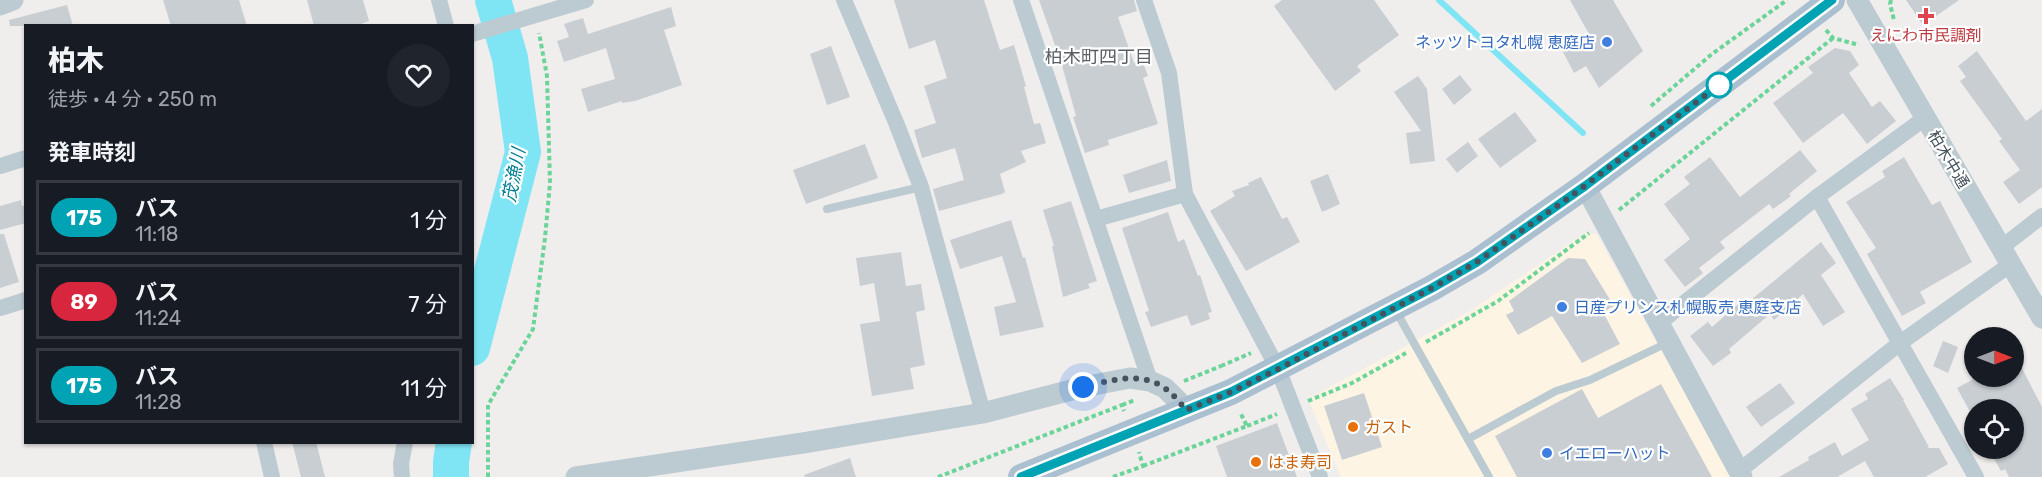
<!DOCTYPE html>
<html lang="ja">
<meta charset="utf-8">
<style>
:root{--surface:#171b24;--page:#20242c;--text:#f1f3f6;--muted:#9ea1a6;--line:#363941}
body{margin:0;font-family:Rubik,"Noto Sans JP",sans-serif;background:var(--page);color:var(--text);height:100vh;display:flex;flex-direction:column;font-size:22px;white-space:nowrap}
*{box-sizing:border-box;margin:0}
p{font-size:20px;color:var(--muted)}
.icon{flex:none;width:33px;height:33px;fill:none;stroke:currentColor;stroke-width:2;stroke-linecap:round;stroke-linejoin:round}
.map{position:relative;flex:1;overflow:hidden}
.sheet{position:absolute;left:24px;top:24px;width:450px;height:420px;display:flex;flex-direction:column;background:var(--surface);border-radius:0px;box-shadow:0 2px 4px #0004}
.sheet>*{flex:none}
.badge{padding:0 12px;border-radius:20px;font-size:21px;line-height:39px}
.needle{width:39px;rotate:90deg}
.tools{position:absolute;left:1964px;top:327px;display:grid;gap:12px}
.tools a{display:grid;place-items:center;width:60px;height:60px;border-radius:50%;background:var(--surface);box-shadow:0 2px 4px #0004;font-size:30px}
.you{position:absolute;width:30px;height:30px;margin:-15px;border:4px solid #fff;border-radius:50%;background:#1a73e8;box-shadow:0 0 0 9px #1a73e833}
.map>.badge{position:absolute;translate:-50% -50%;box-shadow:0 0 0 3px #fff}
h2{padding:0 24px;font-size:22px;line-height:54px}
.round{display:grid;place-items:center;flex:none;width:63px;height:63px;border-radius:32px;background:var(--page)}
.headline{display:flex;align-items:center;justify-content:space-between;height:102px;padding:0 24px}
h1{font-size:28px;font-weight:800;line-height:45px}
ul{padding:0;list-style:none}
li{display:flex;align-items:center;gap:18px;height:75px;margin:0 12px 9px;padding:0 12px;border:3px solid var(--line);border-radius:0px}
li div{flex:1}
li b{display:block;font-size:22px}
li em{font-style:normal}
li .badge{min-width:66px;font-weight:700;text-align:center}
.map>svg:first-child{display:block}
.commercial{fill:#fef4e4}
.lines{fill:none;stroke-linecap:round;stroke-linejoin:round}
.stream{stroke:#7fe5f5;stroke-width:6}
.river{stroke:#7fe5f5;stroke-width:36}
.building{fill:#c9ced3}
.path{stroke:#6bd498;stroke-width:4;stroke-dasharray:4.5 3;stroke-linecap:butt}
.service{stroke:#bccad1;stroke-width:8}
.minor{stroke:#bccad1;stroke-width:16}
.tertiary{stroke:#bccad1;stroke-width:21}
.primary{stroke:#aac0d0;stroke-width:26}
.line-casing{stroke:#fff;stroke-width:14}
.line{stroke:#00a3b4;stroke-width:9}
.walk{stroke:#44535d;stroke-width:6;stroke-dasharray:0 10.8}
.health-dot{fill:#e0444e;stroke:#fff;stroke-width:2}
.shop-dot{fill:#3f7fe0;stroke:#fff;stroke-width:2}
.stop-dot{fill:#fff;stroke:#00a3b4;stroke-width:3}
.food-dot{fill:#e8710a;stroke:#fff;stroke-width:2}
.labels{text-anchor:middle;stroke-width:4.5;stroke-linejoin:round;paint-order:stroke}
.health-label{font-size:16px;fill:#be3a42;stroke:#fff}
.shop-label{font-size:16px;fill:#366cbe;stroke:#fff;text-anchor:start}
.street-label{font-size:16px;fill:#44535d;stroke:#fff}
.food-label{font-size:16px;fill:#c56008;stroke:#fff;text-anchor:start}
.neighbourhood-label{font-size:18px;fill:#595f63;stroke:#fff}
.water-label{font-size:18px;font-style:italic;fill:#038093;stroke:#fff}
</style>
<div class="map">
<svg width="2042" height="477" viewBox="0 0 2042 477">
<rect width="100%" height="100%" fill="#f0eded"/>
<path class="commercial" d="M1587 232 1597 235 1731 477H1341L1308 399 1470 311Z"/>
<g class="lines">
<path class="stream" d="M1439 0 1583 133"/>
<g class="river">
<path d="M472 348 523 152 510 58 493 0"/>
<path d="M451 477V462L454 442"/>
</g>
</g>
<g class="building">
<path d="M163 0H239L247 26H171Z"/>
<path d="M307 0H363L369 21 355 26H314Z"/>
<path d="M894 0H984L1000 50 1014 45 1026 86 1024 87 1034 124 1040 123 1046 143 1021 151 1026 162 1000 174 1005 192 1002 194 939 211 933 189 964 180 955 148 922 158 914 130 936 123 924 86 947 78 935 40 909 49Z"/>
<path d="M1039 0H1134L1137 11 1118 17 1134 63 1142 60 1148 76 1143 78 1158 124 1108 140 1109 145 1085 153 1073 117 1076 116 1061 62Z"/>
<path d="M1282 0H1374L1399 35 1357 66 1361 71 1335 91 1274 6Z"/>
<path d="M1570 0H1613L1643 51 1599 88 1586 66 1574 73 1562 50 1589 34Z"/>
<path d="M1906 0H1959L1923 25Z"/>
<path d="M67 5 73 26H10L9 20Z"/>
<path d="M671 7 676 26 664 30 682 85 635 101 622 103V101L588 112 581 89 615 79 606 48 564 62 557 41 569 37 564 24 583 18 588 34Z"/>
<path d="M831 46 850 97 827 105 810 54Z"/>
<path d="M1835 48 1850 51 1859 65 1849 73 1872 107 1880 101 1896 121 1867 144 1843 113 1803 143 1773 103 1813 73 1808 67Z"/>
<path d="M1977 51 2026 121 2042 109V187L2019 204 2003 182 2020 170 1999 141 2002 139 1960 81 1966 77 1958 66Z"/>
<path d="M1460 75 1472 90 1454 105 1442 89Z"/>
<path d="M1418 76 1427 89 1435 161 1410 164 1406 133 1421 131 1394 92Z"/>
<path d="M1515 112 1537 141 1500 168 1478 139Z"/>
<path d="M1468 142 1478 156 1457 173 1446 159Z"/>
<path d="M865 144 878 178 806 204 793 170Z"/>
<path d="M1800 150 1817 171 1789 194 1791 196 1773 209 1769 204 1720 242 1725 248 1699 268 1703 273 1685 287 1664 260 1690 239 1664 204 1690 184 1684 177 1710 157 1740 197Z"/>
<path d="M1904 157 1932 205 1940 201 1972 262 1920 292 1926 303 1902 316 1867 254 1876 248 1846 202 1885 177 1882 171Z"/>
<path d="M1167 160 1171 181 1129 193 1123 175Z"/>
<path d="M1328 174 1340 204 1322 212 1310 181Z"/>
<path d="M1261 177 1282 219 1287 217 1300 242 1246 271 1210 211 1235 196 1232 191 1249 185 1248 183Z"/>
<path d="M21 200 22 206 26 205V223L0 230V206Z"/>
<path d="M1071 201 1097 281 1088 284 1090 288 1063 297 1052 246H1054L1043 210Z"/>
<path d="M1168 212 1178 242 1184 239 1198 276 1200 275 1212 312 1208 313 1210 319 1191 326 1187 315 1151 327 1145 312 1149 311 1122 228Z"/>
<path d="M1011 220 1023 258 1025 257 1044 327 1000 336 994 307 1016 302 1002 256 960 269 950 240Z"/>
<path d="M0 234H4L19 282 0 288Z"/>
<path d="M1821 242 1836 263 1821 275 1845 312 1823 326 1803 294 1774 320 1770 314 1729 349 1731 353 1713 366 1690 336 1708 322 1712 327 1743 300 1746 304Z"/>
<path d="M901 252 906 286 921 284 925 310 916 312 925 365 910 368 914 389 872 396 860 324 880 321 874 283 860 286 856 258Z"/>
<path d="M1568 258 1585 259 1614 306 1603 312 1620 344 1582 363 1552 316 1518 335 1506 315 1514 311 1509 301Z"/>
<path d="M1943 341 1958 347 1948 373 1933 366Z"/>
<path d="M2013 351 2042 407V477H2009L2005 469 2001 471 1988 448H2013V410H1969L1957 388 1979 376H2013Z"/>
<path d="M1890 378 1904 400H1903L1929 447 1927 448H1939L1948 464 1925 477H1874L1865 461 1837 477H1779L1809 460 1808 457 1835 442 1842 456 1869 440 1851 409 1868 399 1865 394Z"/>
<path d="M1780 383 1795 403 1761 427 1746 407Z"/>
<path d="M1661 384 1712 477H1517L1495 436 1582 389 1598 418Z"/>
<path d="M1364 393 1382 447 1342 460 1324 406Z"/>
<path d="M1277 423 1297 477H1227L1216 446Z"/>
<path d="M292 442H316L325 477H301Z"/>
<path d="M850 458 856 477H805L804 475Z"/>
</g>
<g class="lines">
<g class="path">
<path d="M1891 0 1890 4 1894 20"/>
<path d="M1826 30 1833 38 1859 45"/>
<path d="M1651 106 1712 54 1787 0"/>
<path d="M1619 210 1833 38"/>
<path d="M1426 342 1498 301 1589 233"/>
<path d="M1221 366 1251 353"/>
<path d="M1184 381 1221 366"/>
<path d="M1308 401 1352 383 1406 353"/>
<path d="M1122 405 1135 400"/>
<path d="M1247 426 1277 414"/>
<path d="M1143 466 1247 426 1240 412"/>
<path d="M488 477V405L533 329 545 238 550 183 547 76 539 33"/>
<path d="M938 477 1122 405 1124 411"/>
<path d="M1113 477 1143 466 1139 452"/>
</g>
<g class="service">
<path d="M827 209 921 187"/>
<path d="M1396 311 1489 477"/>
<path d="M1468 439 1556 391 1590 380 1667 343"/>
</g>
<g class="minor">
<path d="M439 0 446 26"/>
<path d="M844 0 897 125 921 187 983 413"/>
<path d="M1021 0 1150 381"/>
<path d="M472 34 586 0"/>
<path d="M0 166 26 158"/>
<path d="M1185 194 1278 369 1320 477"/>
<path d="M1817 197 1976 477"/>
<path d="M1096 219 1185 194 1169 73 1144 0"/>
<path d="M2002 247 2042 216"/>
<path d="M0 308 26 300"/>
<path d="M1658 324 1817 197 1925 118"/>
<path d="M264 442 272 477"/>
<path d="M1739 471 1900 343 2011 264"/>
<path d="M402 477 401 464 405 442"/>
</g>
<g class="tertiary">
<path d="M1857 0 2042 318"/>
<path d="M0 5 13 0"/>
<path d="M1585 186 1742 477"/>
<path d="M576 477 803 443 983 413 1083 387 1130 378 1150 381 1165 388 1186 409"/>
</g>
<path class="primary" d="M1021 477 1231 392 1432 288 1477 262 1585 186 1832 0"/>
</g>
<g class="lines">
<defs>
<path id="line" d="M1021 477 1231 392 1432 288 1477 262 1585 186 1832 0"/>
</defs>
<use href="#line" class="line-casing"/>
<use href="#line" class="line"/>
<path class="walk" d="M1083 387C1109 381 1142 370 1166 389 1173 394 1180 403 1186 410L1231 392 1278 369 1432 288 1477 262 1567 199 1719 85"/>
</g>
<path class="health-dot" d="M1923 7h6v6h6v6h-6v6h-6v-6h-6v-6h6z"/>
<g class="shop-dot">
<circle cx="1607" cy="42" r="6"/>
<circle cx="1562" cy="307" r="6"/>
<circle cx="1547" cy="453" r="6"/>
</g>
<circle class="stop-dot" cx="1719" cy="85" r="12"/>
<g class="food-dot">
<circle cx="1353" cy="427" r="6"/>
<circle cx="1256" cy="462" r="6"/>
</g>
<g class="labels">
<g class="health-label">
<text x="1926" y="41">えにわ市民調剤</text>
</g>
<g class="shop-label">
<text x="1595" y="48" text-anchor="end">ネッツトヨタ札幌 恵庭店</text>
<text x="1574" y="313">日産プリンス札幌販売 恵庭支店</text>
<text x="1559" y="459">イエローハット</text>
</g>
<g class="street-label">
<text transform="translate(1949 159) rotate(59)" y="6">柏木中通</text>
</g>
<g class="food-label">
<text x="1365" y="433">ガスト</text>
<text x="1268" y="468">はま寿司</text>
</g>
<g class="neighbourhood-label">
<text x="1099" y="63">柏木町四丁目</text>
</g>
<g class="water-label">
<text transform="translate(514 175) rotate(-79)" y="6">茂漁川</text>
</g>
</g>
</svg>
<div class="tools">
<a><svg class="needle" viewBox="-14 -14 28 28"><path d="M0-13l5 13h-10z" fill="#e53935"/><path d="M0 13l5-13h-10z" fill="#9ea1a6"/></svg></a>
<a><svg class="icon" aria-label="locate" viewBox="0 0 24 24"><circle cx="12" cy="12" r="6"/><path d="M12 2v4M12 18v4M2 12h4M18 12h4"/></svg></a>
</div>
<div class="you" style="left:1083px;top:387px"></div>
<section class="sheet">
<div class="headline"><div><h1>柏木</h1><p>徒歩 · 4 分 · 250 m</p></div><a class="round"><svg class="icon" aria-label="heart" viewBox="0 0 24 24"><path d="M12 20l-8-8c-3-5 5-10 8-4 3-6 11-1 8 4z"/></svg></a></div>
<h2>発車時刻</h2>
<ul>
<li><span class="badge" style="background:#00a3b4;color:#fff">175</span><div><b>バス</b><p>11:18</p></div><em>1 分</em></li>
<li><span class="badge" style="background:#d7263d;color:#fff">89</span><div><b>バス</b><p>11:24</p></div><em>7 分</em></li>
<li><span class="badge" style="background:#00a3b4;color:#fff">175</span><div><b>バス</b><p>11:28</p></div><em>11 分</em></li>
</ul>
</section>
</div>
